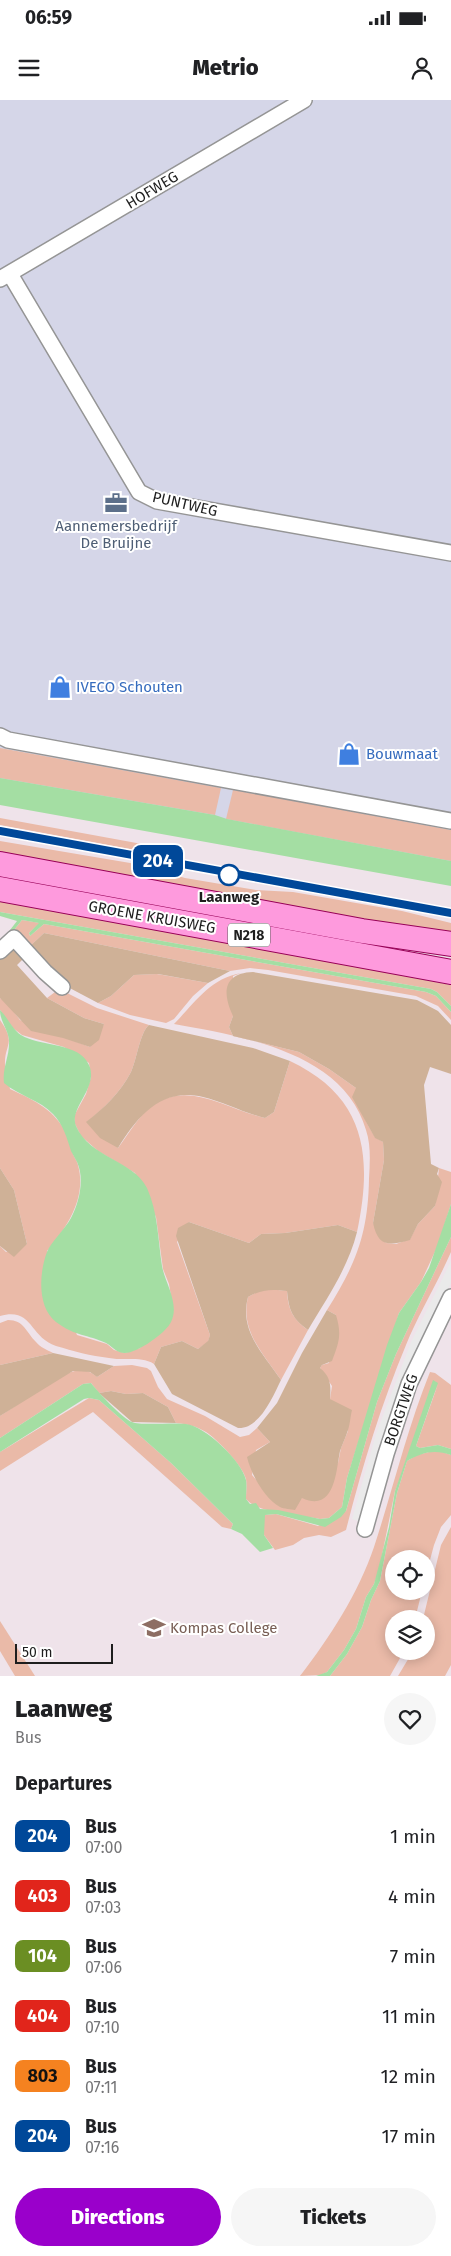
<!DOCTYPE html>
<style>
:root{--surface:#fff;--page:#f6f6f6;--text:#202124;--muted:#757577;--accent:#9a00cb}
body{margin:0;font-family:"Fira Sans",sans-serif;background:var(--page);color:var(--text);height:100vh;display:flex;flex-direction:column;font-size:19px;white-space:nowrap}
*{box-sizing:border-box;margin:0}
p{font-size:16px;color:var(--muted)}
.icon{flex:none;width:28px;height:28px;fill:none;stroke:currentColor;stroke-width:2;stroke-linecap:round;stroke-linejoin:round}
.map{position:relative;height:1576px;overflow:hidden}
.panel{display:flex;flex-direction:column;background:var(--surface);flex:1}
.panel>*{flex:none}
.badge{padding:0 10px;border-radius:8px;font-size:18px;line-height:32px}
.buttons{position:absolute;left:385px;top:1450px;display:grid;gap:10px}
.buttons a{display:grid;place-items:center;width:50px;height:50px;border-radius:50%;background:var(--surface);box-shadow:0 2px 12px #0003;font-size:25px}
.scale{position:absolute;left:15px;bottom:12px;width:98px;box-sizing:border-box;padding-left:5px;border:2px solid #1e1e1e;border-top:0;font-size:14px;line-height:18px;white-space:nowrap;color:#1e1e1e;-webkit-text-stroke:4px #fff;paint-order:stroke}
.map>.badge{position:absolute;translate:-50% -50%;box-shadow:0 0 0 2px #fff}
h2{padding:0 15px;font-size:19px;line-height:45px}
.round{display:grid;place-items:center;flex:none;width:52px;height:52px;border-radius:26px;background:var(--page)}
.headline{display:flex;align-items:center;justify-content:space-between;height:85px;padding:0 15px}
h1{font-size:24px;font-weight:800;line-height:38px}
.cta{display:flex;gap:10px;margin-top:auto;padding:10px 15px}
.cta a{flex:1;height:58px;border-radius:30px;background:var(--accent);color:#fff;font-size:20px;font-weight:800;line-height:58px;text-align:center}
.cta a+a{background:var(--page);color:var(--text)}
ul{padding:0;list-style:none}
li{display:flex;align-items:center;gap:15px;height:60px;padding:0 15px}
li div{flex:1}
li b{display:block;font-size:19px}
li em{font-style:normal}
li .badge{min-width:55px;font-weight:700;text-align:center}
.status{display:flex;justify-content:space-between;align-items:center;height:35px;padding:0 25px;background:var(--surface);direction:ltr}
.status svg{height:14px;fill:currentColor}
header{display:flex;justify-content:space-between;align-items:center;height:65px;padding:0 15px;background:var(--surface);font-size:22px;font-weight:800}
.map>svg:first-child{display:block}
.industrial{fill:#d5d6e8}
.grass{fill:#eabaa8}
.forest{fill:#cfb197}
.parking{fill:#eaeaea}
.water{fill:#a4dea3}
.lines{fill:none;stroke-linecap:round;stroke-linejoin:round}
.minor-casing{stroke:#959595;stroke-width:18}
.primary-casing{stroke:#970057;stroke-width:26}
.minor{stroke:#fff;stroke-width:15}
.primary{stroke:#fe9add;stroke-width:24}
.line-casing{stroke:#fff;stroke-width:11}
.line{stroke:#004899;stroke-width:8}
.stop-dot{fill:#fff;stroke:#004899;stroke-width:2.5}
.labels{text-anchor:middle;stroke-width:4;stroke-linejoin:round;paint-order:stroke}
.shield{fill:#fff;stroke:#626262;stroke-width:1}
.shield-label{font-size:14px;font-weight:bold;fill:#1e1e1e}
.street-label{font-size:15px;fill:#1e1e1e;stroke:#fff}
.service-label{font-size:15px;fill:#4e5e75;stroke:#fff}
.shop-label{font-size:15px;fill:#366cbe;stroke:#fff;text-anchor:start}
.stop-label{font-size:15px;font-weight:bold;fill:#1e1e1e;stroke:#fff}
.education-label{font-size:15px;fill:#785e54;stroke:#fff;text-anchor:start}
</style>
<div class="status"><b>06:59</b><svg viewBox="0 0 49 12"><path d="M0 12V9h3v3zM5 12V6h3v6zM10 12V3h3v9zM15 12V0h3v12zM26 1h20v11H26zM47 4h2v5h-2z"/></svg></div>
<header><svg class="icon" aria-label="menu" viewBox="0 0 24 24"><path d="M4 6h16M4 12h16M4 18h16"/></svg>Metrio<svg class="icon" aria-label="person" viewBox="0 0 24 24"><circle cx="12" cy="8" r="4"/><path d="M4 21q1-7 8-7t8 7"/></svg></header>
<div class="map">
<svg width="451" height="1576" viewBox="0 0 451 1576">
<rect width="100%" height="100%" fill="#efe3ea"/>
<path class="industrial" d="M0 0H451V772L0 692Z"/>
<g class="grass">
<path d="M0 648 221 688 215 715 0 678Z"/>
<path d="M233 690 451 730V761L226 719Z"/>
<path d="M0 718 142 744 141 751 0 725Z"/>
<path d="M0 741 142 765 185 778 256 790 293 792 402 811 451 823V837L0 758Z"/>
<path d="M0 797 48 805 97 819 236 843 451 885V906L437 892 431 889 0 812Z"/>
<path d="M22 820 40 823 29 833 30 836 44 824 426 892 436 896 451 912V920L438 906 416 896 268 870 250 868 230 871 44 833 28 848 14 830Z"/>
<path d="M241 873 233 876V916L229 927 233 936 299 952 329 969 356 988 362 1013 369 1027 375 1037 383 1042 384 1060 373 1123 386 1143 396 1144 410 1139 418 1124 435 1106 439 1068 451 1072V1104L438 1145 421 1182 399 1213 347 1378 342 1407 329 1418 320 1419C300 1415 259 1414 246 1399 246 1393 247 1385 246 1379 243 1366 217 1339 206 1332 196 1326 187 1324 176 1323L168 1307 143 1293 126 1294 111 1291 99 1293 91 1283 83 1284 0 1338V1316C15 1307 61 1273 75 1271 84 1269 91 1272 97 1277L114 1266 132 1265 147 1268 151 1271 158 1287 167 1299 205 1316 240 1337 249 1335 257 1328 270 1342 256 1350 252 1375 279 1406 302 1398 338 1363 341 1348 348 1331 330 1299 332 1286 320 1268 322 1265 329 1263 336 1215 327 1210C356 1164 368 1134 369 1079 370 1062 371 1045 366 1030 344 952 241 936 174 924 195 903 209 879 241 873Z"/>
<path d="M157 874 208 883 193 896 174 919 166 923 130 915 98 903 111 896 134 875Z"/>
<path d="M59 889 97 908 149 925C140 932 137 959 131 972 120 993 105 1007 87 1022L118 1048C127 1036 135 1022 146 1011 183 976 225 1009 265 1018L274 1012 290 961C366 997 373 1056 357 1132L338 1125 285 1133 261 1134 249 1143 189 1122 177 1142 210 1235 208 1242 198 1249 182 1241 161 1247 154 1264C141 1256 124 1261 109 1258 91 1256 73 1251 56 1246 29 1237 33 1207 0 1216V1146L6 1152 27 1144 14 1090 0 1068V920C17 944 4 944 5 965 5 973 9 981 10 989 36 1001 55 1010 68 1036 70 1041 70 1046 72 1051 73 1056 77 1060 78 1065 87 1098 67 1127 47 1151L77 1235 107 1244 114 1250 125 1253 140 1248 173 1208 169 1184 163 1169 156 1117 135 1073 98 1051 81 1036 75 1024 74 1016 86 994 91 977 89 963 64 947 22 935 13 928 0 910V898L6 902 20 920 90 947 104 924 84 918 47 898Z"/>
<path d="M451 1137V1152C437 1184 419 1213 406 1245 381 1305 362 1367 346 1430L331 1437 319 1435 304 1438 293 1445 275 1450 264 1435V1415L276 1414 318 1426 346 1411 377 1302 396 1254Z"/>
<path d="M269 1189 287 1191C288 1210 293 1219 308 1230L281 1280C263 1253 240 1231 248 1197L257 1192Z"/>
<path d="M8 1220C24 1220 26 1232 36 1242 40 1247 47 1250 53 1253L0 1265V1223Z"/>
<path d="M430 1272 435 1273 451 1285V1349L438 1345 420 1348 416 1346 438 1284 395 1391 379 1470 374 1484 366 1497 356 1529 344 1550 327 1572 321 1575 300 1576C330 1537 358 1494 374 1447 393 1389 407 1329 430 1272Z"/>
<path d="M89 1298 99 1300 171 1363 233 1424 231 1429 222 1427 93 1312 0 1371V1352Z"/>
<path d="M437 1350 451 1355V1415L441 1427 434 1445 426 1475V1459H394V1491H422L415 1519H394V1551H404L390 1576H330L347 1554 362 1527 371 1500 380 1481 397 1393 407 1361 417 1355Z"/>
<path d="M451 1427V1565L445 1576H398L413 1551H426V1519H423L441 1445Z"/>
<path d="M0 1521 35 1576H15L0 1551Z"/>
</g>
<g class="forest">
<path d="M44 833 230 871 208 883 158 874 134 875 111 896 98 903 64 885 28 848Z"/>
<path d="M11 845 26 856 17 865 47 898 84 918 104 924 99 940 90 947 63 938 31 931 0 898V855Z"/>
<path d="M253 872 417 900 438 911 451 925V974L430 967 424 985 431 1064 439 1068 437 1074 442 1082 435 1106 418 1124 410 1140C389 1146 378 1147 373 1123L384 1060 383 1042 375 1038 352 997 356 988 329 969 299 952 233 936 229 927 233 916C222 893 223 873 253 872Z"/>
<path d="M149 925 253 948 290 961 274 1012 265 1018C244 1013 224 1002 203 997 161 987 138 1016 118 1048L100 1038 86 1022C105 1007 120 993 131 972 137 959 140 932 149 925Z"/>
<path d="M0 1068 14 1090 27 1144 14 1157 0 1146Z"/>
<path d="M189 1122 249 1143 261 1134 285 1133 338 1125 357 1132C348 1168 327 1198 308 1230 292 1218 289 1211 287 1191 272 1189 262 1189 248 1197 239 1231 263 1253 281 1280 273 1296 260 1329 238 1328L172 1294 154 1264 161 1247 182 1241 198 1249 208 1241 210 1235 176 1136 178 1128Z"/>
<path d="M327 1210 336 1215C342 1235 339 1242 332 1261L322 1265 320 1268C331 1277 331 1286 330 1299L352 1310C350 1318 350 1326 347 1333 345 1339 342 1345 340 1351 336 1371 335 1413 302 1398L295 1410C291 1409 284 1409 280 1407 264 1398 251 1374 247 1357L270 1342 257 1328 277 1303 302 1253Z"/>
<path d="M53 1253 114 1266 97 1277 90 1272 73 1271 0 1316V1265Z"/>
<path d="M111 1291 126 1294 143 1293 168 1307 176 1323 132 1322 99 1293Z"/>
</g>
<path class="parking" d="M451 1161V1183L420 1245 361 1422 352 1419 376 1334 411 1242Z"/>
<g class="water">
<path d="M0 678 215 715 227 719 451 761V786L0 705Z"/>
<path d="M0 812 431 889 437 892 451 906V912L436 896 426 892 44 824 30 836 29 833 39 823 22 820 14 830 0 843 17 821 0 816Z"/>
<path d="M0 910C8 918 12 929 21 935 39 946 74 943 86 960 104 984 68 1007 76 1026 90 1058 133 1060 147 1088 158 1112 158 1140 162 1166 165 1183 180 1204 171 1222 166 1233 136 1254 124 1253 115 1252 112 1246 106 1243 87 1234 76 1237 56 1222 37 1207 39 1173 47 1152 51 1142 65 1129 71 1118 79 1103 85 1079 77 1062 75 1058 73 1055 71 1051 67 1038 63 1024 53 1014 40 1000 19 996 4 983 2 969 9 957 9 944 10 931 0 923 0 910Z"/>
<path d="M451 1104V1137L396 1254 377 1302 346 1411 341 1417 325 1427 276 1414 265 1415 264 1435 273 1448 260 1452 242 1434 231 1429 233 1424 171 1363 99 1300 89 1298 84 1299 0 1352V1338L83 1284 91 1283C97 1291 123 1319 132 1322 141 1326 174 1322 186 1324 205 1326 242 1361 246 1380 247 1386 246 1393 246 1399L250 1404 256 1403 260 1409 278 1410 320 1419 329 1418 342 1407 347 1378 387 1245 399 1213 421 1182 429 1168Z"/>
<path d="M433 1280 438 1283 416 1346 420 1348 438 1345 451 1349V1355C435 1349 422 1352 407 1361L397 1393 380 1481 371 1500 362 1527 347 1554 330 1576H316L327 1572 344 1550 356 1529 366 1497 374 1484 389 1427 395 1391Z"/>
</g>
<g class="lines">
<defs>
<g id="minor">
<path d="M10 174 139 392 157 401 451 453"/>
<path d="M0 179 304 0"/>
<path d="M0 636 8 640 451 721"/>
<path d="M0 851 14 838 45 872 62 887"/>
<path d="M365 1429 386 1354 409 1284 451 1197"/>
</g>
<g id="primary">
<path d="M0 764 362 831 451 844"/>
<path d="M0 789 451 872"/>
</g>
</defs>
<use href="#minor" class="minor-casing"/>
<use href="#primary" class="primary-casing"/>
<use href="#minor" class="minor"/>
<use href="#primary" class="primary"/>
</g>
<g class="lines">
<defs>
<path id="line" d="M0 731 451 813"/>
</defs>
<use href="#line" class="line-casing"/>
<use href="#line" class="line"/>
</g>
<defs>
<symbol id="office-bare" viewBox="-9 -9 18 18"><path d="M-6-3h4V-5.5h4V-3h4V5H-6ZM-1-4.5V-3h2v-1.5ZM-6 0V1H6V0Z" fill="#5c6f8a" stroke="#fff" stroke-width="2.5" paint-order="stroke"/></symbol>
<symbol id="shop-bare" viewBox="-9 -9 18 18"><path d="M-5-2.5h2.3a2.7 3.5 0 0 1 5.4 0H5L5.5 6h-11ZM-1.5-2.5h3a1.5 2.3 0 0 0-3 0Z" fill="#3f7fe0" stroke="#fff" stroke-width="2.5" paint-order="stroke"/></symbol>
<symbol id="school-bare" viewBox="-9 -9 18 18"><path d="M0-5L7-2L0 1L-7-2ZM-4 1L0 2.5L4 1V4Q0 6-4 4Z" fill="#8d6e63" stroke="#fff" stroke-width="2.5" paint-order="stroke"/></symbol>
</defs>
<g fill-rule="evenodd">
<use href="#office-bare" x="100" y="387" width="32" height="32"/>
<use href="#shop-bare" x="44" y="571" width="32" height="32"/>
<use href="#shop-bare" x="333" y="638" width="32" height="32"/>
<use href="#school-bare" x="138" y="1512" width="32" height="32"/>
</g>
<circle class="stop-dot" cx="229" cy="775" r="10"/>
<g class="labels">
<rect class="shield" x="228" y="823.5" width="42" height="23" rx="4"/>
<g class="shield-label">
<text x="249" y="840">N218</text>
</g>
<g class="street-label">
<text transform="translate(152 90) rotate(-31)" y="5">HOFWEG</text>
<text transform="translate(185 404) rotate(13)" y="5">PUNTWEG</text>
<text transform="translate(152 817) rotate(10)" y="5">GROENE KRUISWEG</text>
<text transform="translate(401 1310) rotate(-71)" y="5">BORGTWEG</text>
</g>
<g class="service-label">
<text x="116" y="431">Aannemersbedrijf<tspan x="116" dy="17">De Bruijne</tspan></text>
</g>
<g class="shop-label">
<text x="76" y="592">IVECO Schouten</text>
<text x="366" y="659">Bouwmaat</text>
</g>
<g class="stop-label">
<text x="229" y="802">Laanweg</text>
</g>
<g class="education-label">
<text x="170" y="1533">Kompas College</text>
</g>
</g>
</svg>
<div class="buttons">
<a><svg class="icon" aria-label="locate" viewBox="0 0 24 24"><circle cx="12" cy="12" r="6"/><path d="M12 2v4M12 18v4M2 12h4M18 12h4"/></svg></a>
<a><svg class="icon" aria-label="layers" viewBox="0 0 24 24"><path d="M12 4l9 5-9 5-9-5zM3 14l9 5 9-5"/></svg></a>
</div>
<div class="scale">50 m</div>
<b class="badge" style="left:158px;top:761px;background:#004899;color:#fff">204</b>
</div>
<section class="panel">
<div class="headline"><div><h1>Laanweg</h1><p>Bus</p></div><a class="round"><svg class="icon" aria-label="heart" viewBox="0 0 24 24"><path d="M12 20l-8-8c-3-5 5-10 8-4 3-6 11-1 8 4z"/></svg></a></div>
<h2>Departures</h2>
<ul>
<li><span class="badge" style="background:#004899;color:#fff">204</span><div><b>Bus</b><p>07:00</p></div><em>1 min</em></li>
<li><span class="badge" style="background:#e1251b;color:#fff">403</span><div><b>Bus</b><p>07:03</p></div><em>4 min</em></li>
<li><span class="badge" style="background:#6b8e23;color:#fff">104</span><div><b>Bus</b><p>07:06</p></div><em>7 min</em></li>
<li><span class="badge" style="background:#e1251b;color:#fff">404</span><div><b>Bus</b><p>07:10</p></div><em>11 min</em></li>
<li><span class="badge" style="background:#f58220;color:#111">803</span><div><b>Bus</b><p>07:11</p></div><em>12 min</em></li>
<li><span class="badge" style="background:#004899;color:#fff">204</span><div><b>Bus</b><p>07:16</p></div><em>17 min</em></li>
</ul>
<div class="cta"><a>Directions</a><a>Tickets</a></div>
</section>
